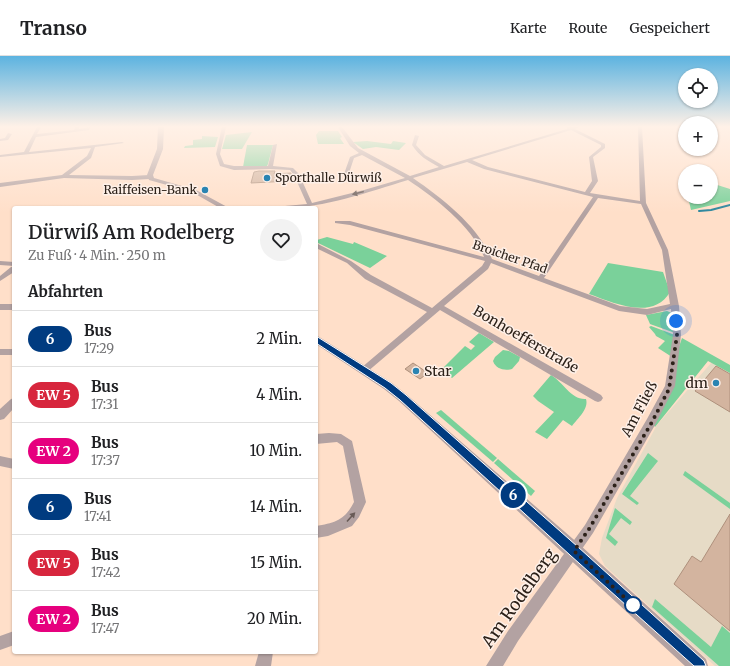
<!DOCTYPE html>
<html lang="de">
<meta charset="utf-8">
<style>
:root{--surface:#fff;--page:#f2f2f2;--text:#202124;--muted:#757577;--line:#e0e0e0}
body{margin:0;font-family:Merriweather,serif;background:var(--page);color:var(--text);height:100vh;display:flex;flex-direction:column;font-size:15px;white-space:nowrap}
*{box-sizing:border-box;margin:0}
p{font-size:13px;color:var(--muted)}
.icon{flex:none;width:22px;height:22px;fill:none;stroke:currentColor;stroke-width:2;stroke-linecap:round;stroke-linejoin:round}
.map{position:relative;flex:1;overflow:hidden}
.details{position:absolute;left:12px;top:150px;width:306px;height:448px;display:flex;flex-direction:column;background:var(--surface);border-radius:4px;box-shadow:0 1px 3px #0004}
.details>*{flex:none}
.badge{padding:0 8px;border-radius:13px;font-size:14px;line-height:26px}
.fabs{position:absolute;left:678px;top:12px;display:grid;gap:8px}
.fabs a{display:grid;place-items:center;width:40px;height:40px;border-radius:50%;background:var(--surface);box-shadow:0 1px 3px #0004;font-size:20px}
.you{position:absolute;width:20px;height:20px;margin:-10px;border:3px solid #fff;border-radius:50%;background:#1a73e8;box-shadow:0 0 0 6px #1a73e833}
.map>.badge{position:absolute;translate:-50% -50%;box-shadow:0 0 0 2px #fff}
h2{padding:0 16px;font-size:15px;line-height:36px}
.round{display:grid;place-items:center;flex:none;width:42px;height:42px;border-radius:21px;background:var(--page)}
.overview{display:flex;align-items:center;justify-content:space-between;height:68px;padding:0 16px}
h1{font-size:19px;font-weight:600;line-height:30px}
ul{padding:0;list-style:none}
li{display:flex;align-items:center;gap:12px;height:56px;padding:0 16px;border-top:1px solid var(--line)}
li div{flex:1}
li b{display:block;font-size:15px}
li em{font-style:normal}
li .badge{min-width:44px;font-weight:700;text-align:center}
header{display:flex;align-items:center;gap:24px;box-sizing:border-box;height:56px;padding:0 20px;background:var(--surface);border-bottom:1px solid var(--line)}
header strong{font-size:19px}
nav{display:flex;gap:22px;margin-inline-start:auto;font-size:14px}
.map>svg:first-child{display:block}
.commercial{fill:#e6dbc6}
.green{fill:#7ad19a}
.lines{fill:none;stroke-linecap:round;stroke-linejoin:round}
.stream{stroke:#2b869d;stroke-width:2}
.building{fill:#d3b49f;stroke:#ae907c}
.minor{fill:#b3a2a2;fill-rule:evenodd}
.tertiary{fill:#b3a2a2;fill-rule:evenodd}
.oneway{fill:#695b57}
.line{fill:#003b80;stroke:#fff}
.walk{stroke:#2c2119;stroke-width:4;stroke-dasharray:0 7.2}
.poi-dot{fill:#2a84b2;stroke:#fef0e8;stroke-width:1.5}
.stop-dot{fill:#fff;stroke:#003b80;stroke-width:2}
.labels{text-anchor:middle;stroke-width:3;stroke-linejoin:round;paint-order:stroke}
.far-poi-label{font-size:12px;fill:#2c2119;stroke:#fef0e8;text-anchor:start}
.far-street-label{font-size:12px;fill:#2c2119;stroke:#fef0e8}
.street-label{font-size:14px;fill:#2c2119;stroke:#fef0e8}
.poi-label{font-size:14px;fill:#2c2119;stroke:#fef0e8;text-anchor:start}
.near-street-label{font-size:17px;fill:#2c2119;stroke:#fef0e8}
</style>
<header>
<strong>Transo</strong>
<nav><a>Karte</a><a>Route</a><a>Gespeichert</a></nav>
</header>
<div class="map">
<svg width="730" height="610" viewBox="0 0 730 610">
<rect width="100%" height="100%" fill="#ffdfc9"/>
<path class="commercial" d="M712 306 730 316V610H715L605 510 599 498 602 482 617 442 657 369Z"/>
<g class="green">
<path d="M319 75H338L342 81 340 82 344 88H318L316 79Z"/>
<path d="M252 76 242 93H222L226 79Z"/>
<path d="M202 80 218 81 215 91 184 92 185 90 193 89V84L202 83Z"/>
<path d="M367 85 391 88 393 85 406 87 399 94 376 91 363 93 353 86Z"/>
<path d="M247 89H273L268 108 267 110 243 111Z"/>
<path d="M711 127 730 133V145L691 154 688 141H711Z"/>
<path d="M327 181 353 188 354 186 387 200 370 212 318 187 317 184Z"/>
<path d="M608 207 663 216 670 236C653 265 614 247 589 238Z"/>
<path d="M667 255 674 258 675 277 650 268 646 259Z"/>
<path d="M651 270 675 279 672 301 658 292 665 285 656 280 655 278 649 271Z"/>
<path d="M479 277 494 286 452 322 441 314 465 290 471 294 475 290 469 286Z"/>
<path d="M682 282 730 309V317L708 305 655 371 653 368Z"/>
<path d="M503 294 509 295 520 301 519 305 512 313C504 315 496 313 493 305L495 301Z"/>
<path d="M551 319C563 326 571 344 586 343 589 353 578 362 572 370L563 364 547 383 535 376 554 356 538 345 533 340Z"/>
<path d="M441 354 497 402 493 406 436 357Z"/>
<path d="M648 397 658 405 630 440 639 447 637 449 622 438Z"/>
<path d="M498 403 535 435 531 440 494 407Z"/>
<path d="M685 415 730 447V453L683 419Z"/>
<path d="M615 452 632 466 630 469 621 462 609 478 618 486 615 490 606 482Z"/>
<path d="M655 543 711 591 722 570 730 577V610H719L652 551Z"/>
</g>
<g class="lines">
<path class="stream" d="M699 155 711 154 730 149"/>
</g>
<g class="building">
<path d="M259 115H275L274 118 291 117V125L251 127 254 116Z"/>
<path d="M413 307 428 317 420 323 405 313Z"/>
<path d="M716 310 730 318V356L695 335Z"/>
<path d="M730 458V575L674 528 692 500 701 506Z"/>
</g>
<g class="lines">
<g class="minor">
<path d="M37 71H41L37 78 74 74 75 71H79V73L90 71 89 74 36 81 29 96 122 86 124 87 95 91 91 102 69 119 132 120 149 119 152 121 149 123 132 124 64 122 0 131V127L62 119 87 100 91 92 0 101V99L24 96Z"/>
<path d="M222 71H226L220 98 224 108 234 110H268L273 89 277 88 273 110 293 112 299 118 312 147 364 134 405 122 362 99 354 102 349 117 344 118 350 101 359 97 350 90 338 71H342L358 92 410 120 439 111C428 105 419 100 412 89L415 79 419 80 416 89 425 99 444 110 567 73V71H579L575 73 605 88V92L593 101 598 125 590 137 640 145 638 71H642L646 147 668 194 679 250 681 279 675 330 655 369 593 477 518 585 503 610H486L508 575 585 469 647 363 665 330 673 279 671 253 647 259 619 255 491 207 488 213 444 250 601 339 603 342 601 345 598 346 595 345 440 254 367 316H361L359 314 361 312 427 256 365 223 347 207 316 192V187L351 205 371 219 432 252 482 210 485 205 350 169 335 167V165H350L484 201C472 170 435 142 408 124 368 136 325 152 282 152L285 150 307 148 294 119 290 114 270 113 234 114 220 110 216 98ZM571 74 601 89V91L589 101 592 125 585 136 488 111 472 104ZM467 106 484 113 593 141 539 220 492 203C477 169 443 143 413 122ZM598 142 641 148 662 194 670 248 647 253 620 250 544 222Z"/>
<path d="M8 77 12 78 8 84 0 85V83L5 82Z"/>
<path d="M0 205 14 206V210L0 209Z"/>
<path d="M11 211H14V216L0 225V220Z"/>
<rect x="0" y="248" width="14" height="6"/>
<rect x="0" y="293" width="14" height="6"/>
<path d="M14 342V352L4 363 0 364V353L11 343Z"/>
<path d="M329 377 341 378 352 385 366 446 359 461 352 470 328 480 316 482V470C335 467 345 464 354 446L343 390 337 386 316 388V378Z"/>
<path d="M0 400 14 403V413L0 410Z"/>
<path d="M14 575V589L0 594V580Z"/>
<path d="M259 596H273L271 610H255Z"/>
</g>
<g class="tertiary">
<path d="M158 71H164L163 93 153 119 154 122 196 134 229 152H220L192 136 149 124 147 119 157 93Z"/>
<path d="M316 279 392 327 407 339 580 489 706 603 708 610H685L399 345 384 333 316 288Z"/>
</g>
</g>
<defs><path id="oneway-solid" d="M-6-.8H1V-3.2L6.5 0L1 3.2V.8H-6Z"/></defs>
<g class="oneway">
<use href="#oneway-solid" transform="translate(358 137) rotate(166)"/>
<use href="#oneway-solid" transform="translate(351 461) rotate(-48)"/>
</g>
<linearGradient id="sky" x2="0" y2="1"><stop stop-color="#5cb3e0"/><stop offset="0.45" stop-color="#fff1e7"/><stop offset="1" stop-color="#fff1e7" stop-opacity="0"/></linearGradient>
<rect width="730" height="157" fill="url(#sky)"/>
<path class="line" d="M316 280 391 327 406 339 578 491 704 605 706 610H694L570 499 400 344 385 332 313 285 312 283Z"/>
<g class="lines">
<path class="walk" d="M633 549 636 552 574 495 589 473 652 366 669 333 677 279 676 265"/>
</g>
<g class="poi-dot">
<circle cx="267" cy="122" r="4"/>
<circle cx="205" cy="134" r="4"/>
<circle cx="416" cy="315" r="4"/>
<circle cx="716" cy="327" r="4"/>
</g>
<circle class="stop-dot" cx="633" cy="549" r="8"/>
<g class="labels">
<g class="far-poi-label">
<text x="275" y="126">Sporthalle Dürwiß</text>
<text x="197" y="138" text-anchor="end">Raiffeisen-Bank</text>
</g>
<g class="far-street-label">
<text transform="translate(510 201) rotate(19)" y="4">Broicher Pfad</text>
</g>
<g class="street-label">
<text transform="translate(526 283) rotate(30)" y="5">Bonhoefferstraße</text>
<text transform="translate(639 353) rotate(-62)" y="5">Am Fließ</text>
</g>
<g class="poi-label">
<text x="424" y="320">Star</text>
<text x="708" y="332" text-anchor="end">dm</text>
</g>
<g class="near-street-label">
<text transform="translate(519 542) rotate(-55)" y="6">Am Rodelberg</text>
</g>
</g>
</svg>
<div class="fabs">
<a><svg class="icon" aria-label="locate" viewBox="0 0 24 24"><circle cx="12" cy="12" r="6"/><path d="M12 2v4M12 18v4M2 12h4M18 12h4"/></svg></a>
<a>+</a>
<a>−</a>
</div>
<div class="you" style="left:676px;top:265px"></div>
<b class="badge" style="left:513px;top:439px;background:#003b80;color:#fff">6</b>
<section class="details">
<div class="overview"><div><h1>Dürwiß Am Rodelberg</h1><p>Zu Fuß · 4 Min. · 250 m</p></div><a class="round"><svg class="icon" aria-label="heart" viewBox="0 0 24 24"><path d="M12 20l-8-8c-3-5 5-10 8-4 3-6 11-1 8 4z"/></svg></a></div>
<h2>Abfahrten</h2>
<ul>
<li><span class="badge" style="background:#003b80;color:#fff">6</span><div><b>Bus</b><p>17:29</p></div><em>2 Min.</em></li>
<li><span class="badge" style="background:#d7263d;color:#fff">EW 5</span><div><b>Bus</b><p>17:31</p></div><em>4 Min.</em></li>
<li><span class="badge" style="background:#e6007e;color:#fff">EW 2</span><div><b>Bus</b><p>17:37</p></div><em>10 Min.</em></li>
<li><span class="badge" style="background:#003b80;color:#fff">6</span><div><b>Bus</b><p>17:41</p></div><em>14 Min.</em></li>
<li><span class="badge" style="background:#d7263d;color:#fff">EW 5</span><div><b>Bus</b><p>17:42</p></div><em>15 Min.</em></li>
<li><span class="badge" style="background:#e6007e;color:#fff">EW 2</span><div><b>Bus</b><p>17:47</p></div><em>20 Min.</em></li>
</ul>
</section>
</div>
